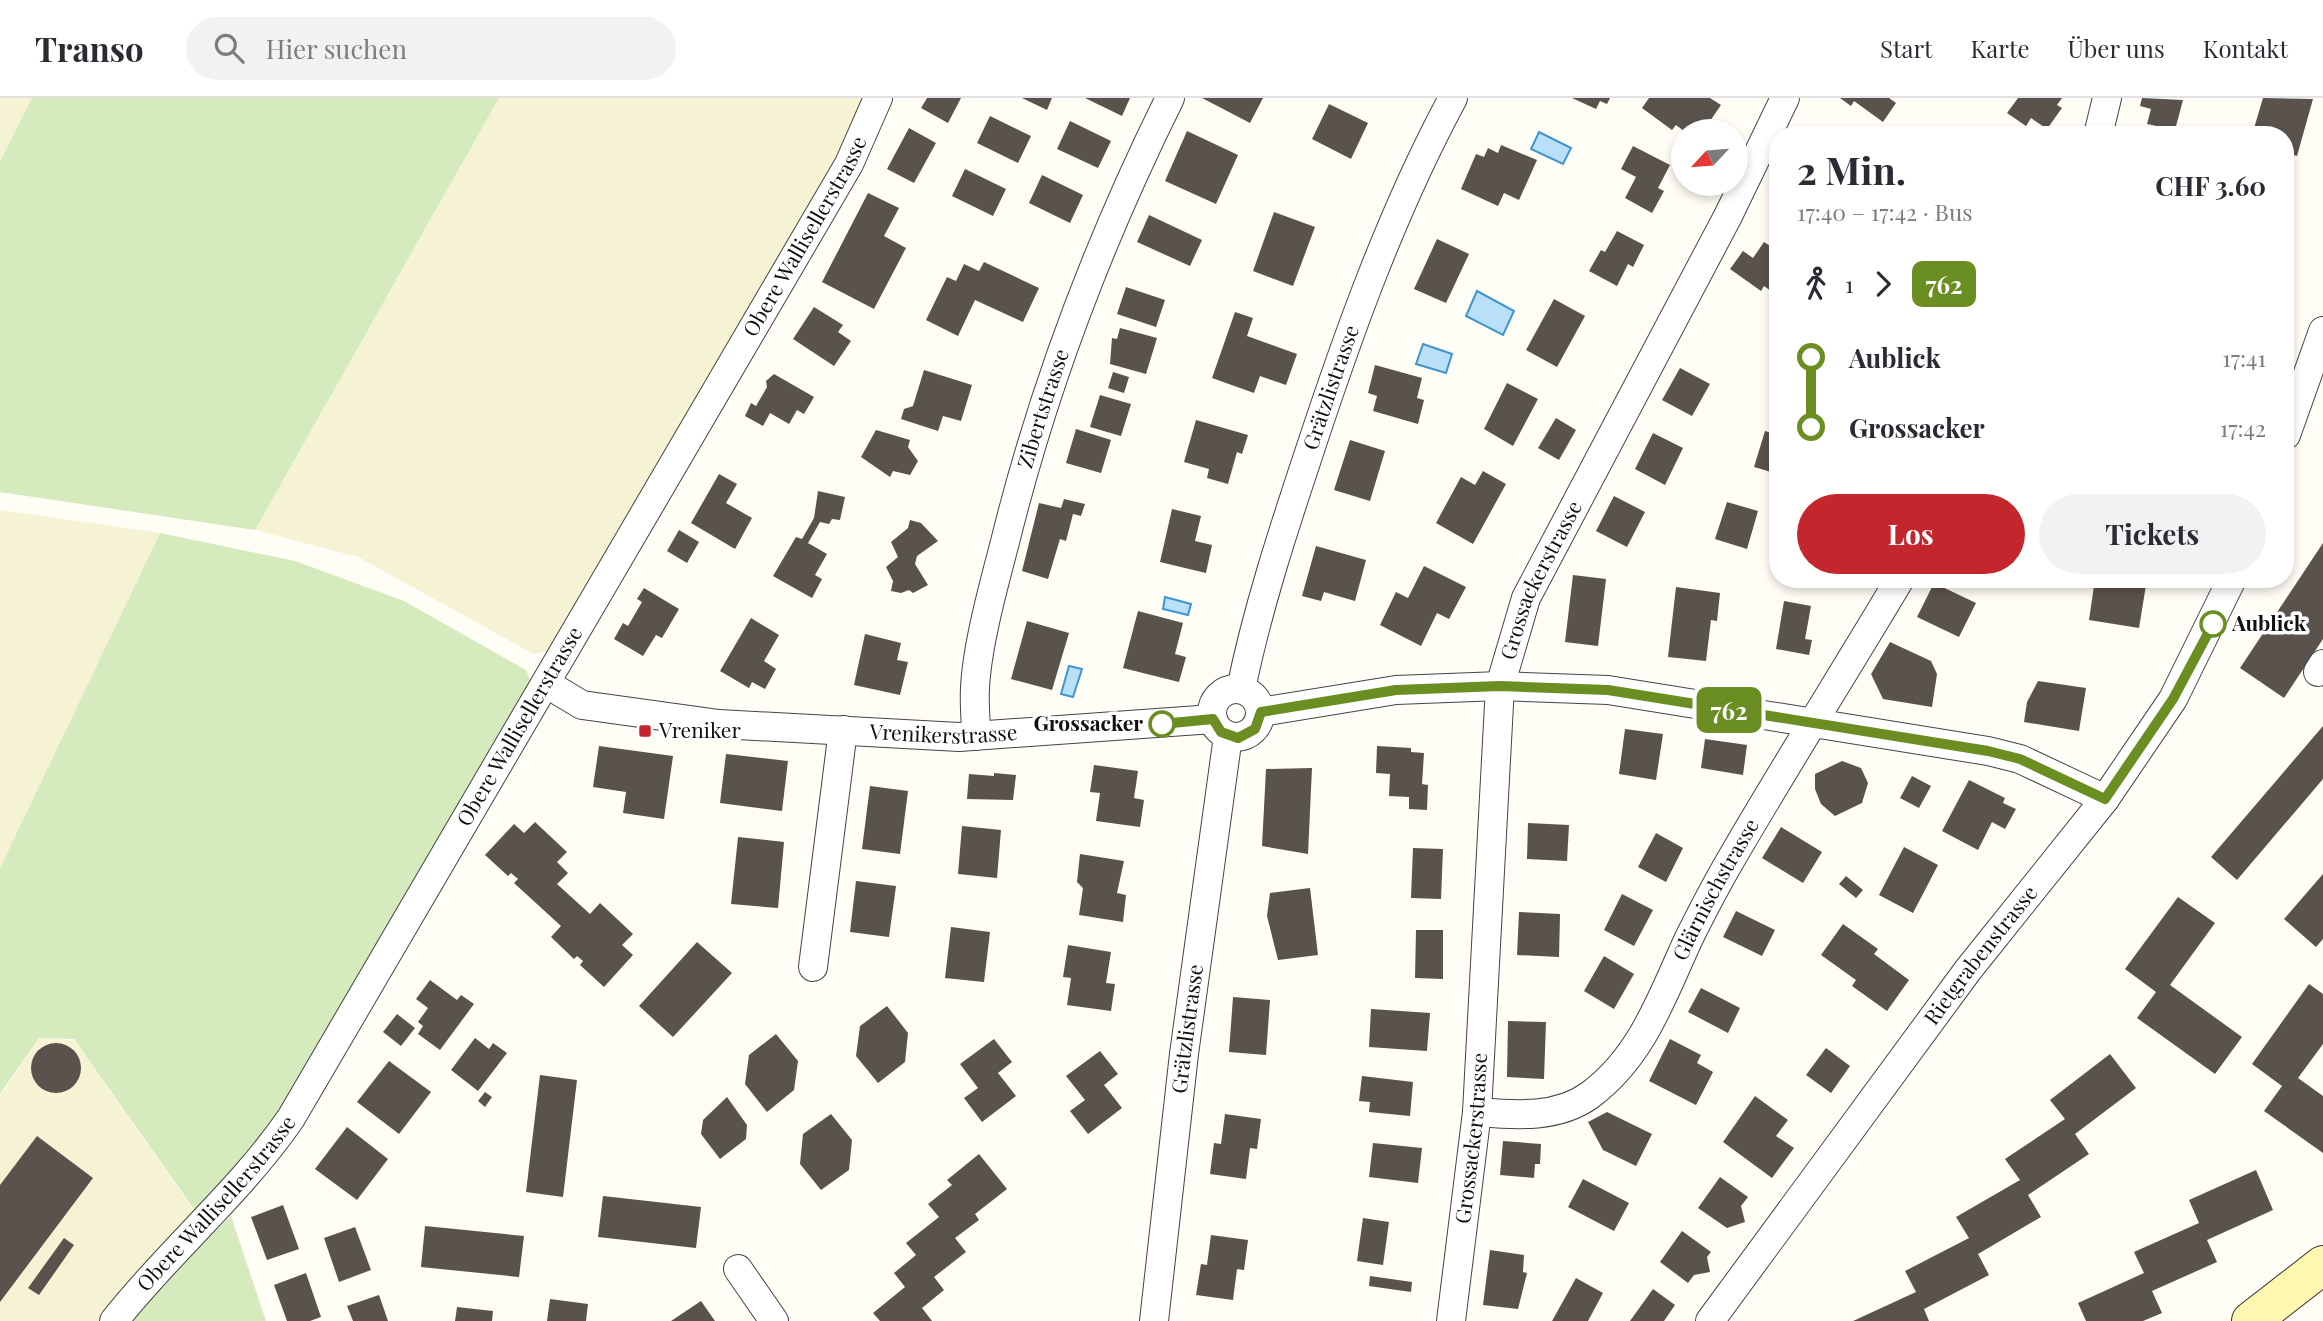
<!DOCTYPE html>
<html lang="de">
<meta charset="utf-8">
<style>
:root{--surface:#fff;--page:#f2f2f3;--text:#2b2b33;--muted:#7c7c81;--line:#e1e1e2;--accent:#c4262e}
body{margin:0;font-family:"Playfair Display",serif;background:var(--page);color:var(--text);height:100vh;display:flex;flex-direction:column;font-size:26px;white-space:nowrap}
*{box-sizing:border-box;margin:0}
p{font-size:23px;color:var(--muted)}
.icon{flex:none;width:38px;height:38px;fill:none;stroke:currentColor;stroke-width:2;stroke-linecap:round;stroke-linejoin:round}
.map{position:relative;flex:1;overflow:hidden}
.sheet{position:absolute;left:1769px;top:28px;width:525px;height:462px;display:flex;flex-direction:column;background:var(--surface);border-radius:28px;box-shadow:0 4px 10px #0003}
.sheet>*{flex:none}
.badge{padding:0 14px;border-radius:10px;font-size:24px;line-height:46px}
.needle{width:46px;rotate:244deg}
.buttons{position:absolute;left:1671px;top:21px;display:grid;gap:14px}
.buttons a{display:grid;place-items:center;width:77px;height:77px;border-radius:50%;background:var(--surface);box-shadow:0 4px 10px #0003;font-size:35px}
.map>.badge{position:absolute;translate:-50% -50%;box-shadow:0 0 0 4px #fff}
.legs{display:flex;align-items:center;gap:10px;height:77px;padding:0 28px;font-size:23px}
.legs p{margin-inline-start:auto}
.headline{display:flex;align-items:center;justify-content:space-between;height:119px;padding:0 28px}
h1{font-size:38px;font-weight:700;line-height:52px}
.action{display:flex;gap:14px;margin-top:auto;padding:14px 28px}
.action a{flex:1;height:80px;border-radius:42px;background:var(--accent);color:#fff;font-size:28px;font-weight:700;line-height:80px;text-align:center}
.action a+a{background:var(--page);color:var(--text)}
ul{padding:0 28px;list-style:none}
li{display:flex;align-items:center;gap:24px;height:70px;font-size:26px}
li i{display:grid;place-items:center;width:10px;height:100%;margin:0 9px;background:currentColor}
li i::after{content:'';width:18px;height:18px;margin:-9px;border:5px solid;border-radius:50%;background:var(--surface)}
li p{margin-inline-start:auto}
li:first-child i{background:linear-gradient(#0000 50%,currentColor 0)}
li:last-child i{background:linear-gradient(currentColor 50%,#0000 0)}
header{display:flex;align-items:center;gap:42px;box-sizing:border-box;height:98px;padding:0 35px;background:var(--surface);border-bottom:2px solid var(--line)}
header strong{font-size:33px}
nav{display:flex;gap:38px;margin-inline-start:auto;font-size:24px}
.search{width:490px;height:63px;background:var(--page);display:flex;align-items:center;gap:18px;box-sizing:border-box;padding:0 24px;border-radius:38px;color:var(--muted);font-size:26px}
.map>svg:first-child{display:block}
.farmland{fill:#f6f3d4}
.green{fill:#d5ebbd}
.water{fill:#b9e0f7;stroke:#3f96cf;stroke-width:2}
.building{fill:#5a524d}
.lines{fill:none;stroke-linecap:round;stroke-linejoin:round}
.minor-casing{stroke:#444;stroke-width:30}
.secondary-casing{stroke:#333;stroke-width:40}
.minor{stroke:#fff;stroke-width:28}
.secondary{stroke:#fff6b0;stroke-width:38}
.line-1-casing{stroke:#fff;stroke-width:16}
.line-1{stroke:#6b8e23;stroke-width:10}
.stop-1-dot{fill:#fff;stroke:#6b8e23;stroke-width:3.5}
.poi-dot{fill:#c4262e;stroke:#fff;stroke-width:2.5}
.labels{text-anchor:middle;stroke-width:7;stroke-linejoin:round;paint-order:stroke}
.street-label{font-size:21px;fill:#111;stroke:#fff}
.stop-label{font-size:21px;font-weight:bold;fill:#111;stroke:#fff;text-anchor:start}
.poi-label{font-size:21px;fill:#111;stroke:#fff;text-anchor:start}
</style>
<header>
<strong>Transo</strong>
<div class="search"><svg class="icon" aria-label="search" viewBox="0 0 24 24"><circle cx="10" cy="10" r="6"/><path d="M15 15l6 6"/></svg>Hier suchen</div>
<nav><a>Start</a><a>Karte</a><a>Über uns</a><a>Kontakt</a></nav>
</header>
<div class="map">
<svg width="2323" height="1223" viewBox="0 0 2323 1223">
<rect width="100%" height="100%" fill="#fffdf5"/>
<g class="farmland">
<path d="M0 0H32L0 63Z"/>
<path d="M499 0H872L552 552 534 556 358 459 255 432Z"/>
<path d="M0 412 160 435 0 770Z"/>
<path d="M40 939 75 943 195 1114 101 1223H0V998Z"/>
</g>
<g class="green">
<path d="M32 0H499L255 432 0 394V63Z"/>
<path d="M160 435 295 463 404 503 526 572 532 587 264 1046 196 1114 74 941 39 940 0 996V770Z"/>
<path d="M231 1118 266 1223H133L157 1191Z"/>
</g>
<g class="water">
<path d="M1539 34 1571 50 1563 66 1531 51Z"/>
<path d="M1477 193 1514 213 1503 237 1466 218Z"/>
<path d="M1423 246 1452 256 1446 275 1416 266Z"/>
<path d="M1165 499 1191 506 1188 517 1163 511Z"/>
<path d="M1069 568 1082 571 1073 599 1061 596Z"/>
</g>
<g class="building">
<path d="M927 0H961L948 25 921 10Z"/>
<path d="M1022 0H1052L1047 12Z"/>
<path d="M1085 0H1130L1122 18Z"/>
<path d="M1202 0H1263L1250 25Z"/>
<path d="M1572 0H1610L1607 6 1600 3 1596 11Z"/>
<path d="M1649 0H1710L1721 7 1710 23 1718 29 1715 33H1684L1676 27 1672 32 1642 10Z"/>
<path d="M1840 0H1889L1896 5 1883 24 1854 3 1851 8Z"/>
<path d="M2018 0H2062L2057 7 2062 10 2047 31 2031 20 2026 28 2007 15Z"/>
<path d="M2142 0 2183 2 2175 32 2147 26 2151 11 2140 8Z"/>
<path d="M2263 0 2313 1 2297 58 2286 54V37H2252Z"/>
<path d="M1329 6 1368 25 1351 61 1312 41Z"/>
<path d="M990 18 1031 38 1018 65 977 45Z"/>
<path d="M1070 23 1111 43 1098 70 1057 51Z"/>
<path d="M909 30 936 45 914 85 887 71Z"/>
<path d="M1187 33 1238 57 1216 106 1165 83Z"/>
<path d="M1501 47 1537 62 1519 102 1504 95 1498 108 1461 91 1476 56 1484 59 1488 50 1498 55Z"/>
<path d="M1633 48 1670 67 1658 90 1664 93 1652 115 1625 100 1636 79 1621 71Z"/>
<path d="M965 71 1006 91 993 118 952 98Z"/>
<path d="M1042 77 1083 97 1070 125 1029 105Z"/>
<path d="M868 95 899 110 884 138 906 150 874 211 822 184Z"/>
<path d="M1274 114 1315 129 1293 188 1253 173Z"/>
<path d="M1149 117 1202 142 1190 168 1137 144Z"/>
<path d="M1617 133 1644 147 1633 169 1628 166 1617 188 1589 173 1601 152 1605 154Z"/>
<path d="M1437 141 1469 156 1446 205 1414 191Z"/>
<path d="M1764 144 1778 153V198L1764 188 1761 193 1730 171 1743 153 1753 160Z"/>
<path d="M984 164 1039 190 1023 224 975 202 958 238 926 222 947 179 956 183 964 166 979 173Z"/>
<path d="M1126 189 1165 202 1156 229 1117 216Z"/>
<path d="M1554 201 1585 218 1557 269 1526 252Z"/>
<path d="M814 209 843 227 838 234 851 243 834 268 793 241Z"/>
<path d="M1235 214 1253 220 1247 238 1297 256 1286 287 1260 278 1254 295 1212 280Z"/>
<path d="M1120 230 1157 240 1146 276 1110 266 1112 240 1117 241Z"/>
<path d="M1375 267 1422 280 1417 300 1424 302 1418 326 1373 313 1377 298 1368 295Z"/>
<path d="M1680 270 1710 286 1692 318 1662 302Z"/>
<path d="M924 272 972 287 961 323 943 318 938 333 901 321 904 311 913 308Z"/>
<path d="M1113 274 1129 279 1124 295 1108 290Z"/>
<path d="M774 276 814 299 804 316 797 312 789 326 770 315 763 328 745 318 751 305 756 308 767 289 766 283Z"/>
<path d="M1507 285 1538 301 1513 348 1484 331Z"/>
<path d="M1100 297 1131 306 1121 338 1090 329Z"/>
<path d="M1556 320 1576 332 1559 362 1538 350Z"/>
<path d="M1196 322 1248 337 1242 356 1237 354 1228 386 1207 380 1209 371 1184 364Z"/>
<path d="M1076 331 1111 342 1101 375 1066 365Z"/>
<path d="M876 332 910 342 908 349 918 363 910 377 893 373 890 379 861 359Z"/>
<path d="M1765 333 1778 337V376L1754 369Z"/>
<path d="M1653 335 1683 350 1665 387 1635 371Z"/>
<path d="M1350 342 1385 353 1370 403 1334 392Z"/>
<path d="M1483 373 1506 386 1473 446 1436 425 1461 379 1475 387Z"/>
<path d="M719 376 737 386 726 405 752 420 735 451 691 425Z"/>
<path d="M818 393 845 399 840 422 832 421 829 426 820 424 808 445 827 456 815 477 822 481 812 500 773 478 796 439 802 441 814 420Z"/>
<path d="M1614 398 1645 414 1627 449 1596 433Z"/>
<path d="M1064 401 1085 406 1081 418 1073 416 1066 443 1060 441 1048 481 1022 473 1039 405 1061 410Z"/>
<path d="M1727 404 1758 413 1747 451 1715 441Z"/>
<path d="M1172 411 1201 418 1195 443 1212 447 1206 475 1160 464Z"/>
<path d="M910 422 921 425 938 443 917 458 915 466 928 487 913 495 909 492 901 495 891 493 893 483 886 469 898 459 891 444 908 430Z"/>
<path d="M679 432 699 444 687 465 667 453Z"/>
<path d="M2323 445V541L2284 600 2240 570Z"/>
<path d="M1316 448 1366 462 1355 503 1324 494 1321 503 1302 498Z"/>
<path d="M1424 468 1466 489 1449 521 1437 515 1421 548 1380 527 1396 494 1408 500Z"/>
<path d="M1573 477 1606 481 1598 548 1565 544Z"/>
<path d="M2095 481H2147L2139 530 2089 522Z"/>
<path d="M1934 485 1976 505 1959 539 1917 519Z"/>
<path d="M1676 489 1720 495 1717 523 1711 522 1706 563 1668 559Z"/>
<path d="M644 490 679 511 662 540 656 537 643 558 614 541 623 525 628 528 642 504 637 501Z"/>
<path d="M1784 503 1811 508 1805 541 1812 542 1809 557 1776 551Z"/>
<path d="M1138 513 1183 525 1175 556 1186 559 1179 584 1123 570Z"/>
<path d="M751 520 779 537 764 563 776 571 765 591 752 584 749 590 720 573Z"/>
<path d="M1027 523 1069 535 1052 592 1011 581Z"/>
<path d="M865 536 901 545 897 562 908 564 900 597 854 587Z"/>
<path d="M1890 544 1931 563 1937 576 1932 609 1883 601 1871 576Z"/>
<path d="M2038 583 2086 590 2079 633 2024 624 2027 604Z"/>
<path d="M2323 628V681L2237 782 2211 759Z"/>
<path d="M1625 631 1663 636 1656 682 1619 676Z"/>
<path d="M1705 641 1747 647 1743 677 1701 670Z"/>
<path d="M599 648 673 658 664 721 623 715 626 694 593 689Z"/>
<path d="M1377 648 1411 650V654L1424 655 1422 686 1428 687 1427 712 1409 711V699L1389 698 1390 676 1376 675Z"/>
<path d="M726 656 788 663 782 713 720 705Z"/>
<path d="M1842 663 1861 670 1868 685 1862 705 1835 718 1821 706 1815 691V676Z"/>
<path d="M1094 667 1138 673 1134 700 1144 702 1140 729 1096 723 1100 695 1090 694Z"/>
<path d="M1312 670 1308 756 1262 748 1266 671Z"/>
<path d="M994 675 1016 677 1013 702 967 701 969 676 994 678Z"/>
<path d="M1912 678 1931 688 1919 710 1900 700Z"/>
<path d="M1969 682 2005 700 2003 705 2016 711 2005 731 1992 724 1978 752 1942 733Z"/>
<path d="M870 688 908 693 900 756 862 751Z"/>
<path d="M535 724 567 754 557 764 568 775 557 786 590 816 600 805 633 836 622 847 633 857 604 889 580 867 583 863 577 858 574 861 551 839 561 828 514 785 518 781 511 775 508 778 485 757 514 726 524 735Z"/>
<path d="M1528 725 1569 727 1567 763 1527 761Z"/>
<path d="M962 728 1001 732 997 780 958 776Z"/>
<path d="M1781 729 1822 754 1803 785 1762 760Z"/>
<path d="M1656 735 1683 750 1666 784 1638 769Z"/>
<path d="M738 739 784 744 778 810 731 806Z"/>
<path d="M1904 749 1938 767 1913 815 1879 797Z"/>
<path d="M1413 750 1443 751 1441 801 1411 800Z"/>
<path d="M1080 756 1124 763 1117 795 1126 797 1123 824 1079 817 1083 790 1077 784Z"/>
<path d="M2323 776V841L2316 849 2284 821Z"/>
<path d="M1846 778 1863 792 1856 800 1839 786Z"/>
<path d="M856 783 896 788 889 839 850 834Z"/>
<path d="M1310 790 1318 857 1278 862 1267 818 1270 795Z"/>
<path d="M1622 796 1653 812 1634 848 1604 832Z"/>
<path d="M2178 799 2215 825 2170 887 2242 939 2215 976 2137 920 2156 894 2125 871Z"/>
<path d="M1736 813 1775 832 1762 858 1723 839Z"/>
<path d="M1519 814 1560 816 1559 859 1517 857Z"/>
<path d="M1843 826 1878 851 1874 856 1909 882 1887 913 1852 888 1856 882 1821 857Z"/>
<path d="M951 829 990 834 984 884 945 880Z"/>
<path d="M1416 832H1443V881L1415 880Z"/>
<path d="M697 844 732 875 673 939 639 908Z"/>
<path d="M1068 847 1111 854 1106 885 1115 886 1111 913 1067 907 1071 880 1063 879Z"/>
<path d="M1604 858 1634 876 1614 911 1584 893Z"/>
<path d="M430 882 457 902 461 897 474 906 440 952 418 936 423 928 418 924 428 910 416 901Z"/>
<path d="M2309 886 2323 896V946L2298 980 2323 998V1055L2264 1013 2282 988 2252 966Z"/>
<path d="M1701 890 1740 910 1728 935 1688 914Z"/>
<path d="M1233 899 1270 902 1266 957 1229 954Z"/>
<path d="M887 908 908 935 905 964 878 985 856 958 860 928Z"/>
<path d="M1371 911 1430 915 1427 953 1369 949Z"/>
<path d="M397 916 415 930 401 948 383 934Z"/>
<path d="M1508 923 1546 924 1544 981 1507 979Z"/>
<path d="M776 936 798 963 794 992 767 1014 745 986 749 957Z"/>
<path d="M475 940 489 951 493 945 507 955 478 993 451 972Z"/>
<path d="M994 941 1012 964 998 975 1016 998 982 1024 964 1000 978 990 960 966Z"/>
<path d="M1670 941 1701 957 1697 965 1713 974 1696 1007 1649 983Z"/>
<circle cx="56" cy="970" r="25"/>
<path d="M1826 950 1850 968 1831 995 1806 977Z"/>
<path d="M1100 953 1118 976 1104 987 1122 1010 1088 1036 1070 1013 1085 1002 1066 978Z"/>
<path d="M2110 956 2136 990 2075 1036 2089 1056 2028 1097 2041 1119 1978 1156 1989 1177 1924 1211 1929 1223H1853L1916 1194 1905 1173 1969 1140 1956 1119 2020 1082 2005 1061 2065 1021 2050 1002Z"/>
<path d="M389 963 431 994 399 1036 357 1004Z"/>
<path d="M540 977 577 982 563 1099 526 1094Z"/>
<path d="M1362 978 1413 984 1410 1018 1369 1014 1370 1004 1359 1003Z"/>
<path d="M485 994 492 999 485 1009 478 1003Z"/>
<path d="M1755 998 1788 1022 1776 1038 1794 1050 1772 1080 1723 1044Z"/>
<path d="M727 999 747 1027 746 1041 720 1061 701 1036 703 1022Z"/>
<path d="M1607 1014 1652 1036 1636 1068 1603 1052 1588 1024Z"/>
<path d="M831 1016 852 1042 849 1072 821 1092 800 1066 803 1036Z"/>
<path d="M1225 1016 1261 1021 1257 1051 1250 1050 1246 1081 1210 1076 1214 1045 1221 1046Z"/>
<path d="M347 1029 388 1061 357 1102 315 1071Z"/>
<path d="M37 1038 93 1080 0 1204V1087Z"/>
<path d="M1503 1043 1541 1046 1540 1066H1535L1534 1080 1500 1077Z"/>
<path d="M1373 1045 1422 1050 1418 1085 1369 1079Z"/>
<path d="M979 1056 1007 1091 975 1116 979 1122 955 1140 966 1154 934 1179 944 1192 922 1210 932 1223H880L873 1215 905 1189 894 1175 916 1157 906 1145 939 1119 928 1106 952 1087 947 1082Z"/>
<path d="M2256 1072 2273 1112 2207 1142 2217 1164 2152 1193 2162 1215 2143 1223H2086L2078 1205 2144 1175 2134 1154 2199 1125 2189 1102Z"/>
<path d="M1720 1079 1748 1099 1741 1108 1745 1124 1727 1130 1698 1110Z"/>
<path d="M1583 1081 1629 1105 1614 1133 1568 1109Z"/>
<path d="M603 1098 701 1109 696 1150 598 1139Z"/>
<path d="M283 1107 299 1151 267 1162 251 1119Z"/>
<path d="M1363 1120 1389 1124 1383 1167 1357 1163Z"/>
<path d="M425 1128 524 1138 519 1179 421 1169Z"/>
<path d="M355 1129 371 1172 339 1184 324 1140Z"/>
<path d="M1682 1133 1711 1154 1707 1159 1710 1174 1694 1177 1688 1185 1660 1164Z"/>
<path d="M1211 1137 1248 1142 1244 1172 1237 1171 1233 1202 1196 1197 1201 1166 1207 1167Z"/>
<path d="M64 1140 74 1147 39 1197 28 1190Z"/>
<path d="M1490 1152 1524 1157 1523 1174 1527 1175 1518 1211 1483 1207Z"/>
<path d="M306 1175 321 1219 310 1223H287L274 1187Z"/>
<path d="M1370 1178 1412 1184 1411 1194 1369 1188Z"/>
<path d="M1576 1180 1603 1195 1588 1223H1552Z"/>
<path d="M1653 1191 1675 1207 1664 1223H1630Z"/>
<path d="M379 1197 388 1223H353L347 1208Z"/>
<path d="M550 1201 588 1206 586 1223H547Z"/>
<path d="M701 1203 715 1223H671Z"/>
<path d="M457 1209 493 1213 492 1223H455Z"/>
</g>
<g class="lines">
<defs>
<g id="minor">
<path d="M2098 37 2107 0"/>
<path d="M2286 337 2323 233"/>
<path d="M2318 574 2323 566"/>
<path id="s1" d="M547 586 582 607 719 626 959 639 1213 621"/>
<circle cx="1236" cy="615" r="24"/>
<path id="s2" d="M1241 591C1257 513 1282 436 1307 361 1347 239 1392 113 1453 0"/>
<path d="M1261 614 1396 592 1500 588 1608 592 1988 653 2020 661 2105 701"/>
<path id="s3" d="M976 638C976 622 974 606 975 590 977 547 994 486 1005 444 1043 290 1100 141 1170 0"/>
<path d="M813 869 843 632"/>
<path id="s4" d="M1477 1014C1515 1017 1557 1021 1590 997 1644 957 1663 895 1690 838 1703 812 1716 787 1730 763 1785 668 1844 575 1900 481"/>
<path d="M738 1171 774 1223"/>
<path id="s5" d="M114 1223C170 1152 240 1094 291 1020L849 66 878 0"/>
<path id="s6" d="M1154 1223 1184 956 1228 638"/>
<path id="s7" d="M1451 1223 1477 1014 1500 588 1526 500 1728 118 1785 0"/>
<path id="s8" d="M1710 1223 1968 872 2105 701 2173 601 2232 481"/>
</g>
<path id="secondary" d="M2251 1223 2323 1167"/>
</defs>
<use href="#minor" class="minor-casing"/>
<use href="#secondary" class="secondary-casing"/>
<use href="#minor" class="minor"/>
<use href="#secondary" class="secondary"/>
</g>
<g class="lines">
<defs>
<path id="line-1" d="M1162 626 1213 621 1221 634 1238 640 1255 631 1261 614 1396 592 1500 588 1608 592 1988 653 2020 661 2105 701 2173 601 2213 526"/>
</defs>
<use href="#line-1" class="line-1-casing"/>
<use href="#line-1" class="line-1"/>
</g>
<g class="stop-1-dot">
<circle cx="2213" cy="526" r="12"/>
<circle cx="1162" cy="626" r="12"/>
</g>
<rect class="poi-dot" x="638" y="626" width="14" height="14" rx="3.5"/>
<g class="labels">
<g class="street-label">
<text dy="7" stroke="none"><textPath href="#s5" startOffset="1290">Obere Wallisellerstrasse</textPath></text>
<text dy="7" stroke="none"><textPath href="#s2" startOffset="315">Grätzlistrasse</textPath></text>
<text dy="7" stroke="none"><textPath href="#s3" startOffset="336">Zibertstrasse</textPath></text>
<text dy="7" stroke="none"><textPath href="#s7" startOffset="751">Grossackerstrasse</textPath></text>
<text dy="7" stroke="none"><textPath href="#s5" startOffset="723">Obere Wallisellerstrasse</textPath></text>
<text dy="7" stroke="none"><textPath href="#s1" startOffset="404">Vrenikerstrasse</textPath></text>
<text dy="7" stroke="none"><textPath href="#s4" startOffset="360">Glärnischstrasse</textPath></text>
<text dy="7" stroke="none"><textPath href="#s8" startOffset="455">Rietgrabenstrasse</textPath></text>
<text dy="7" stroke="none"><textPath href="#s6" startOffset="294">Grätzlistrasse</textPath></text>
<text dy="7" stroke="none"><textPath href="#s7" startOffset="184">Grossackerstrasse</textPath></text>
<text dy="7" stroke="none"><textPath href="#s5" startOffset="156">Obere Wallisellerstrasse</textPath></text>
</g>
<g class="stop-label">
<text x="2232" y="533">Aublick</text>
<text x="1143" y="633" text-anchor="end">Grossacker</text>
</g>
<g class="poi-label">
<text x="659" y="640">Vreniker</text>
</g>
</g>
</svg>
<div class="buttons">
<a><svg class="needle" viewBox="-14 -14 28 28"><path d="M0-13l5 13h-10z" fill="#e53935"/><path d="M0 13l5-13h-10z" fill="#7c7c81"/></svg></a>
</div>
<b class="badge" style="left:1729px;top:612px;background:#6b8e23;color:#fff">762</b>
<section class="sheet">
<div class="headline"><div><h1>2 Min.</h1><p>17:40 – 17:42 · Bus</p></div><b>CHF 3.60</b></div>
<div class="legs"><svg class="icon" aria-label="walk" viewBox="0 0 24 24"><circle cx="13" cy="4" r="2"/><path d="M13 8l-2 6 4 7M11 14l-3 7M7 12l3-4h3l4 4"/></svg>1<svg class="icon" aria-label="forward" viewBox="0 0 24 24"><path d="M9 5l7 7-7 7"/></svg><b class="badge" style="background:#6b8e23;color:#fff">762</b></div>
<ul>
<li><i style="color:#6b8e23"></i><b>Aublick</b><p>17:41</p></li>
<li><i style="color:#6b8e23"></i><b>Grossacker</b><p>17:42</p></li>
</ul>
<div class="action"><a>Los</a><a>Tickets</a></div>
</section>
</div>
